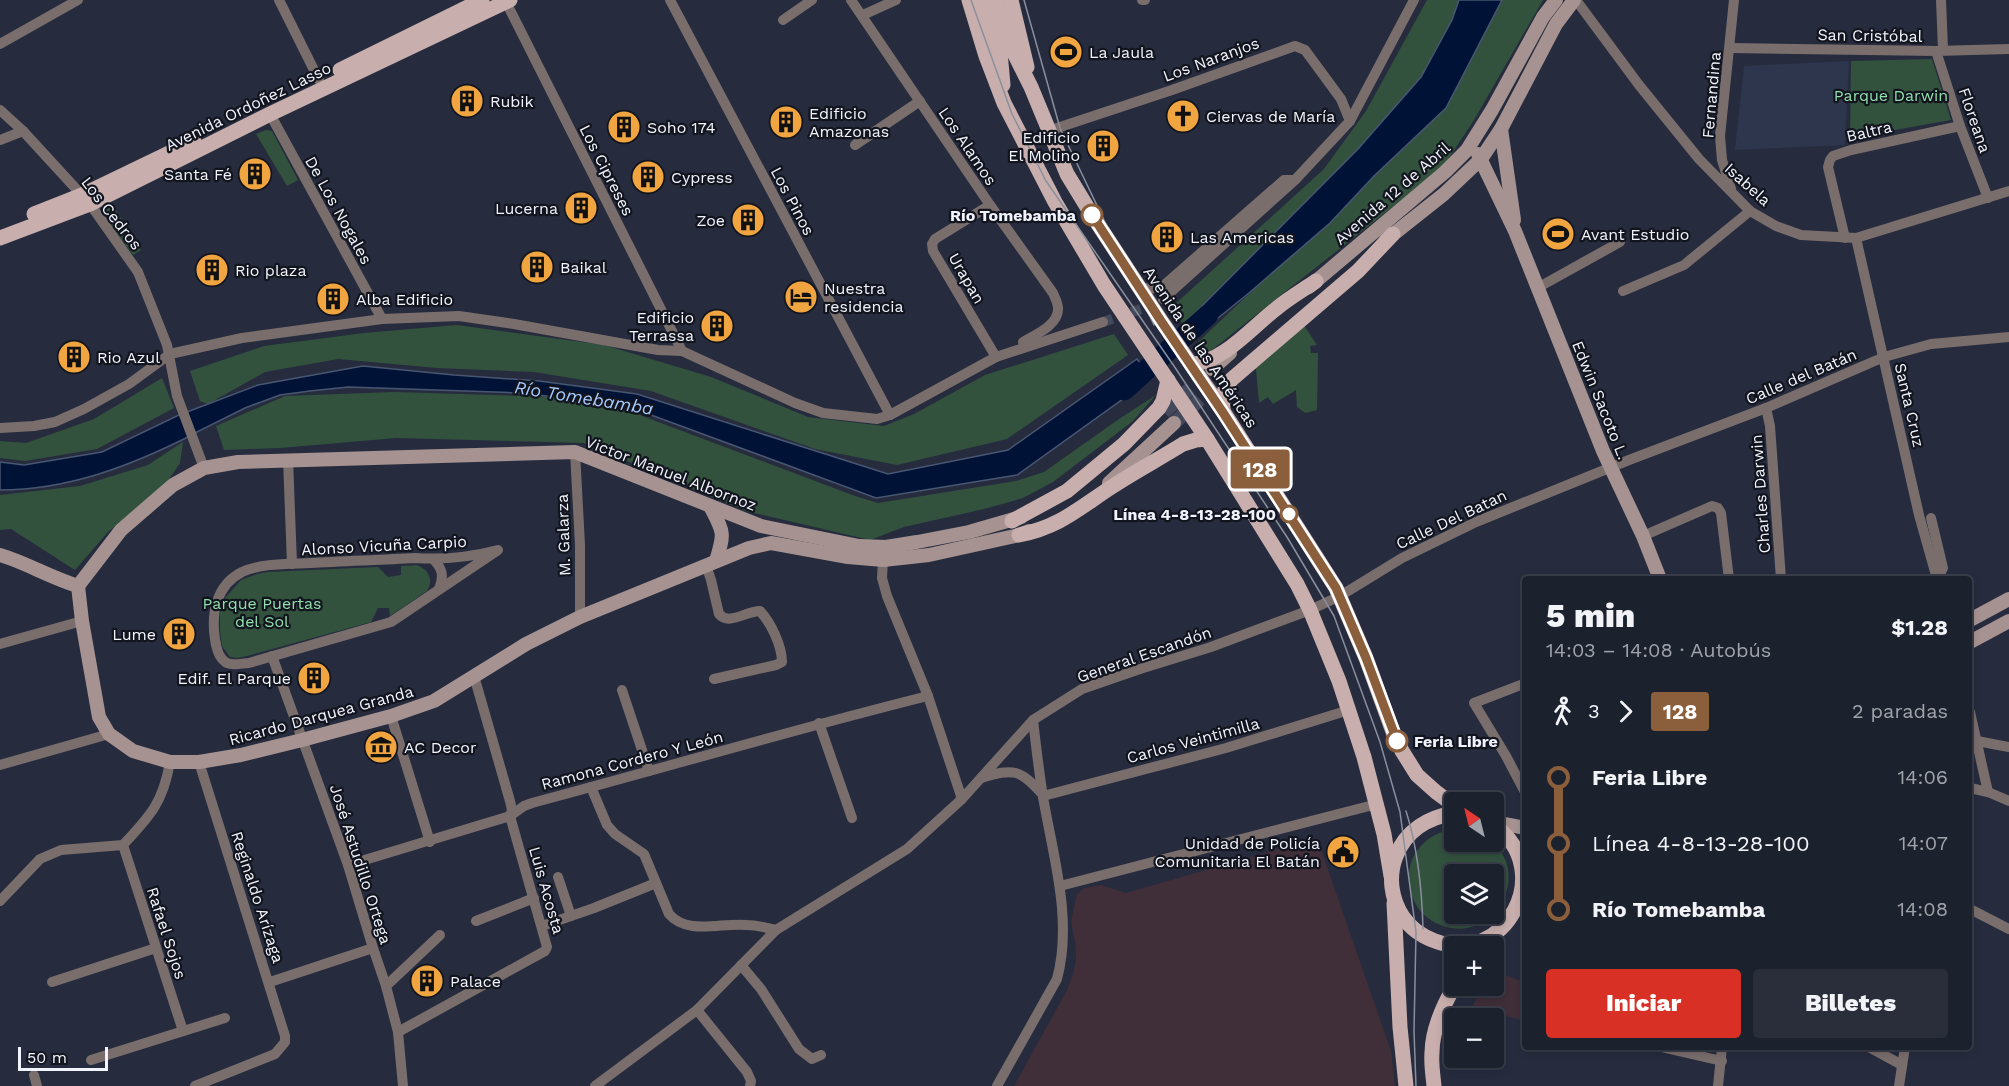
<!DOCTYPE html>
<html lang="es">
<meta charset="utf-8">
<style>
:root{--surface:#1c212e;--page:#292e3a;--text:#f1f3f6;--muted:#a0a3aa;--line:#3a3e4a;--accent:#d93025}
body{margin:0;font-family:"Work Sans",sans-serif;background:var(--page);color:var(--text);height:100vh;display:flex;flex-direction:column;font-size:22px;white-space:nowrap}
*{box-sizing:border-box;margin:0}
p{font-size:20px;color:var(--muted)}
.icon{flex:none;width:33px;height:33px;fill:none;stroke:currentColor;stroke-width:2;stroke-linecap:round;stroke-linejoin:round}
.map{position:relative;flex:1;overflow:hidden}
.drawer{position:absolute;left:1522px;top:576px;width:450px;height:474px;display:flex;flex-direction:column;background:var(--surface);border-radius:6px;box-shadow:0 3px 9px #0003,0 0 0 2px var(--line)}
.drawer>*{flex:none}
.badge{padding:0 12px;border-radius:4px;font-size:21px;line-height:39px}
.needle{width:39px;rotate:325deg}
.fabs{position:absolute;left:1444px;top:792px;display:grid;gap:12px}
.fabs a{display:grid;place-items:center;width:60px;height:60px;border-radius:6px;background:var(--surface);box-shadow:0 3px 9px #0003,0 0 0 2px var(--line);font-size:30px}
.scale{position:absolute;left:18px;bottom:15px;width:90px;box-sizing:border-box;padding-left:6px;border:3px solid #f1f4fe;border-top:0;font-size:16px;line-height:21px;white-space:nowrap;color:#f1f4fe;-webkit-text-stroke:4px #12151d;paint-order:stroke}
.map>.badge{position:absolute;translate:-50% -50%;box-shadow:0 0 0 3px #fff}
.legs{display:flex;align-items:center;gap:9px;height:66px;padding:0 24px;font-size:20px}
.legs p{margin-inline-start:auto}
.overview{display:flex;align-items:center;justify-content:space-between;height:102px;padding:0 24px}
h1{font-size:33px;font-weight:800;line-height:45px}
.primary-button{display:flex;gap:12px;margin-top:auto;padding:12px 24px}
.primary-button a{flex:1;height:69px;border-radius:6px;background:var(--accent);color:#fff;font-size:24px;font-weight:800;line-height:69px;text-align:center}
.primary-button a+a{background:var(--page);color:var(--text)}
ul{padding:0 24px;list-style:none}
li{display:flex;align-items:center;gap:21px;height:66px;font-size:22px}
li i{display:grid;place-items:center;width:9px;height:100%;margin:0 8px;background:currentColor}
li i::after{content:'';width:15px;height:15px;margin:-8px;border:4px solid;border-radius:50%;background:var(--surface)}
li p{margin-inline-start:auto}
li:first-child i{background:linear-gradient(#0000 50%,currentColor 0)}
li:last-child i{background:linear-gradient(currentColor 50%,#0000 0)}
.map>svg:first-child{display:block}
.commercial{fill:#402e38}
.built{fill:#2e364e}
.green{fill:#32523e;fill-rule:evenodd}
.water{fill:#001336;stroke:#485672;stroke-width:1.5}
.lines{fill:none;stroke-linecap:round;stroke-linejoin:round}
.river{stroke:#001336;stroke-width:21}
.street-tunnel{stroke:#444a5b;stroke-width:10;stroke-dasharray:10 5;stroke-linecap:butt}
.secondary-tunnel{stroke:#444a5b;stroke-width:14;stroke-dasharray:14 7;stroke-linecap:butt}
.street{stroke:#7a6e6d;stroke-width:10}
.secondary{stroke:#a69391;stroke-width:14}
.primary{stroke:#c8afad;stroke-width:15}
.tram{stroke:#8a8f9d;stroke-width:1.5}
.line-1-casing{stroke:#fff;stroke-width:14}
.line-1{stroke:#8b5e3c;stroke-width:9}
.stop-1-dot{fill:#fff;stroke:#8b5e3c;stroke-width:3}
.labels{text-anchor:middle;stroke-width:4.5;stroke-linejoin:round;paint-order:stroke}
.street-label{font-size:16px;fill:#f1f4fe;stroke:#12151d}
.poi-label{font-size:16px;fill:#f1f4fe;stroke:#12151d;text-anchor:start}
.park-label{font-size:16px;fill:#92dfae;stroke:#12151d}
.stop-label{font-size:16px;font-weight:bold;fill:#f1f4fe;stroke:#12151d;text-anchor:end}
.water-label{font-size:18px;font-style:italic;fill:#a8cbff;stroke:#12151d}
</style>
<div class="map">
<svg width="2009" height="1086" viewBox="0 0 2009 1086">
<rect width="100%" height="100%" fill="#262c3e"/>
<g class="commercial">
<path d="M1317 838 1391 1051 1395 1086H1014L1067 990 1073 974 1076 959V948L1071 921 1077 894 1084 888 1101 885 1126 893Z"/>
<path d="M1494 970 1525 983V1021L1472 1007 1483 986H1494Z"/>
</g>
<path class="built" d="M1849 61 1845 145 1735 150 1744 66Z"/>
<g class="green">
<path d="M1427 0H1459L1444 42 1403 103 1183 325 1173 306 1324 169 1366 111Z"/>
<path d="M1502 0H1543L1474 120 1443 167 1204 356 1198 342 1446 108Z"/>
<path d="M1932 59 1951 120 1850 138 1851 61Z"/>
<path d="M266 130 272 131 298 180 287 186 256 134Z"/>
<path d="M112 204 141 250 133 255 115 231 102 209Z"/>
<path d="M1303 324 1317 345 1310 346 1311 353H1318L1317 410 1305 413 1297 407 1296 390 1273 404 1268 397 1259 403 1256 369 1253 364Z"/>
<path d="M457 325 604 345 711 377 808 417 884 426 914 414 985 375 1114 334 1128 355 1007 439 897 465 815 449 651 391 534 372 437 368 338 359 265 372 208 404 200 401 190 371 264 346 364 333Z"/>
<path d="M162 378 174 408 97 449 25 461 0 458V441L26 443 94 419Z"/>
<path d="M394 392 559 397 629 411 855 496 878 503 1016 481 1044 472 1119 419 1156 395 1133 421 1053 482 1023 498 984 509 904 527 870 540 746 511 584 443 396 438 280 448 224 450 216 426 285 396Z"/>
<path d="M183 442 180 463 167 482 107 533 75 570 11 529 0 530V495L80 486 148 465Z"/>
<path d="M417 565C429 570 434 580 427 591L390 616 389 608H378L371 622 247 656 237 658 230 657 227 653 222 646 220 631V612L222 604 226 597 241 580 257 574 268 572 378 567 388 577 401 575V566Z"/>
<path d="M1455 829V842H1492C1535 879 1487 949 1436 923 1426 918 1419 911 1414 901 1408 888 1407 873 1412 860 1420 842 1436 831 1455 829ZM1455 874H1494V914H1455Z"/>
</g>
<g class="water">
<path d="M1459 0H1502L1446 108 1374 176 1330 223 1249 293 1192 339 1183 325 1358 149 1421 77 1452 20Z"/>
<path d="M1137 359 1152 378 1017 475 876 498 643 412 589 401 521 393 348 387 310 391 280 395 245 408 195 433 187 412 258 385 363 366 454 375 539 381 637 394 888 474 1008 450Z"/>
<path d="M183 413 190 436C130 466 68 490 0 490V462L24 465 102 452Z"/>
</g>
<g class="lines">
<path class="river" d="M1124 390 1208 315"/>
<path class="street-tunnel" d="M1103 322 1155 304"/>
<g class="secondary-tunnel">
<path d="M1164 412 1208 373"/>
<path d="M1174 423 1220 381"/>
</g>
<g class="street">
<path d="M279 0 319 80"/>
<path d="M505 0 682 351"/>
<path d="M670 0 890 415"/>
<path d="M851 0 990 205 1053 293C1055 298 1058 303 1058 308 1059 325 1035 335 1023 342"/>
<path d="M1142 0H1145"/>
<path d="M1576 0 1639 85 1699 159 1750 211 1776 226 1801 235 1856 238 2009 191"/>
<path d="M1941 0 1943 49"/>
<path d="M863 15 896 0"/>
<path d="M783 20 812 0"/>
<path d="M0 44 78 0"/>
<path d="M1730 48 1936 51 2009 49"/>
<path d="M1936 51 1960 126 1988 198"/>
<path d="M0 110 23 131 90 204 138 272 167 345 177 396 204 468"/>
<path d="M270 114 382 319"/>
<path d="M1048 131 1172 90 1295 46 1305 50 1341 99 1350 121"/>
<path d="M0 140 23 131"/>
<path d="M855 145 920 101"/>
<path d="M1731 189 1722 160 1720 136 1734 0"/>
<path d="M990 205 935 239 932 244 933 251 996 357"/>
<path d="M1845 238 1828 167 1830 160 1833 156 1851 150 1960 126"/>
<path d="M1856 238 1919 515 1937 579"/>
<path d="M1139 286 1148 289 1162 287 1284 180H1295"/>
<path d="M1539 287 1620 242"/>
<path d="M1623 291 1684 265 1750 211"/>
<path d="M1163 299 1295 180 1350 121 1414 0"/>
<path d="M1766 408 1770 426 1781 579"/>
<path d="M0 428 34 426 55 422 84 409 129 384 170 354 242 338 382 319 459 316 514 324 658 350 682 351 795 403 823 413 877 419 890 415 996 357 1103 322"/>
<path d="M575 452 580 545V617"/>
<path d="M288 459 292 564"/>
<path d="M1931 518 1943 568 1937 579"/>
<path d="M1643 536 1712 506 1718 508 1721 513 1729 579"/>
<path d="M498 550 391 622 249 663C243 663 233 666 227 663 219 659 216 647 215 639 211 614 216 585 242 572 262 563 288 564 310 563 345 561 380 560 415 558 443 560 471 557 498 550Z"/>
<path d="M433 559C443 569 444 576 439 589"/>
<path d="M883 560 882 578 887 596 928 696 962 799"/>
<path d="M706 565 711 580 719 614C729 626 746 611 760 611 771 623 782 646 782 662L776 665 714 679"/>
<path d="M0 644 82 621"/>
<path d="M272 656 348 865 373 948 386 986 398 1032 403 1086"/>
<path d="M1526 683 1474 703 1506 756 1526 794"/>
<path d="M622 690 649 771"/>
<path d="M1970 712 1988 792 2009 801"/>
<path d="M391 716 430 842"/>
<path d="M819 723 852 818"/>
<path d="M1977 741 2009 747"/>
<path d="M0 765 109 734"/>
<path d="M981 778C1014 768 1020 769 1043 795"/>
<path d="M591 787 607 825 615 834 644 854 669 914C688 936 722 922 747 925 757 925 767 928 776 930"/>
<path d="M1970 788 1988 792"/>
<path d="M1043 796 1226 748 1349 710"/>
<path d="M123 845 183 1031"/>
<path d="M348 865 510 816 524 806 532 803C664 768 795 729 928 696"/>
<path d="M558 877 571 916"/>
<path d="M1060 886 1377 804"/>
<path d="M0 901 40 859 61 850 123 845C150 816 163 803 170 762"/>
<path d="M1970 909 2009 929"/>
<path d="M476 921 534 898"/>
<path d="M542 926 594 908 656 883"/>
<path d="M741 965 761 989 799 1049 812 1059 821 1055"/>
<path d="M52 982 156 948"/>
<path d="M270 982 373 948"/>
<path d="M386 986 440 935"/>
<path d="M697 1010 747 1072 751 1081 750 1086"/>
<path d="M398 1032 545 951 547 947 510 816 512 810 510 801 474 676"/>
<path d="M1661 1047 1722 1061"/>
<path d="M1869 1047 1902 1065"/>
<path d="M91 1060 225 1018"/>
<path d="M34 1075 37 1086"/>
<path d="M195 1086 275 1054 285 1042V1036L199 762"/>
<path d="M595 1086 697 1010 776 930 907 849 962 799 1033 720 1082 689 1140 669 1211 647 1310 610 1340 596 1402 558 1476 522 1629 460 1766 408 1884 357 1931 344 2009 337"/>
<path d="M997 1086 1057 979C1073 920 1053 856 1043 797 1039 772 1036 746 1033 720"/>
<path d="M1718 1086 1722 1047"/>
<path d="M1899 1086 1905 1047"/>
</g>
<g class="secondary">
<path d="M1501 129 1514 220"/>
<path d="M1478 154 1515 231 1603 451 1643 536 1660 579"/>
<path d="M1386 240 1444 194 1481 159 1501 129 1556 24 1574 0"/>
<path d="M1309 287 1445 172 1467 150 1492 110 1543 17 1556 0"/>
<path d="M1212 369 1230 353"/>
<path d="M1109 483 1174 423"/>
<path d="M710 506C724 533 725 532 716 561"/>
<path d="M0 555C27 563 51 578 78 586"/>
<path d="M78 586 82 621 99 717 109 734 133 751 170 762H199L241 755 302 740 391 716 434 701 526 644 580 617 749 548 771 543 848 557 883 560 929 555 1019 535 1029 531"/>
<path d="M78 586 121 530 173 485 204 468 238 462 575 452 761 526 859 546 886 547 917 542 969 532 1021 517"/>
<path d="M1970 620 2009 599"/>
<path d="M1970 642 2009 621"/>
<path d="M1494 822 1526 828"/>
</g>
<g class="primary">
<path d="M969 0 986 56 1004 103 1055 202 1104 285 1207 439 1297 584 1310 610 1339 681 1364 757 1384 834 1391 876"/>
<path d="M984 0 1000 52 1003 85"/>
<path d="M996 0 1008 41 1031 87 1067 174 1092 215 1160 319 1223 411 1336 588 1366 658 1393 732 1402 751 1417 775 1436 792 1455 806"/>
<path d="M1011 0 1027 67"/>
<path d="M340 70 482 0"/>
<path d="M34 214 82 195 194 141"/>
<path d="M0 238 90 204 270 114 510 0"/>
<path d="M1191 364C1223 363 1253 326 1277 308 1289 298 1303 290 1316 281"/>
<path d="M1223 411C1222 397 1223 389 1232 379L1358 271 1393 234"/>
<path d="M1012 521 1067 491 1124 444 1159 408 1163 401 1168 380"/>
<path d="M1019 535C1059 527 1078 509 1110 488 1134 472 1159 459 1183 444L1196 440 1207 439"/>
<path d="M1455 813C1429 817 1406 830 1396 856 1388 876 1391 899 1403 917 1411 929 1421 936 1435 941 1504 968 1558 871 1494 825"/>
<path d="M1394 903 1400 1027 1406 1086"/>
<path d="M1434 1086C1433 1075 1431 1064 1432 1053 1432 1030 1444 1004 1455 985"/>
</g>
<g class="tram">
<path d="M971 0 1012 114 1046 181 1174 366 1287 537 1334 616 1380 742 1400 812 1416 932 1414 1031 1416 1086"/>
<path d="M1024 0 1060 128 1154 325"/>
<path d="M1406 811C1418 849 1422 890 1423 929"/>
</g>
</g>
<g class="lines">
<defs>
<path id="line-1" d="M1092 215 1161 321 1222 411 1336 588 1366 658 1397 741"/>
</defs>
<use href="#line-1" class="line-1-casing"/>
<use href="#line-1" class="line-1"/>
</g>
<defs>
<symbol id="stadium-disc" viewBox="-11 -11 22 22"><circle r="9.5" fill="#f1a540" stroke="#12151d"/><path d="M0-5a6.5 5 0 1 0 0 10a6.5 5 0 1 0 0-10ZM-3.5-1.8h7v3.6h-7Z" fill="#111"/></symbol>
<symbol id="building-disc" viewBox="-11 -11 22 22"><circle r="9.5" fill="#f1a540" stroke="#12151d"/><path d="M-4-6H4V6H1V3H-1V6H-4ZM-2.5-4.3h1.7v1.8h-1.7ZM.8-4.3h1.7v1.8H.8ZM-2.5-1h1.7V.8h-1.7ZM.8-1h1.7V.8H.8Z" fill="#111"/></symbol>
<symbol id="church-disc" viewBox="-11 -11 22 22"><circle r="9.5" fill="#f1a540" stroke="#12151d"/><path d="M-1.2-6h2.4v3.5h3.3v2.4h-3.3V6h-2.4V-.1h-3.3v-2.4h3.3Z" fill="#111"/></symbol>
<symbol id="hotel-disc" viewBox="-11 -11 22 22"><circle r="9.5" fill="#f1a540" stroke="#12151d"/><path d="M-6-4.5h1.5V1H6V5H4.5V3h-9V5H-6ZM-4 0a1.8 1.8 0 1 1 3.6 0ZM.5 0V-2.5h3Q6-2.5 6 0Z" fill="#111"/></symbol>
<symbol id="museum-disc" viewBox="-11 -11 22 22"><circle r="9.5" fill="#f1a540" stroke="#12151d"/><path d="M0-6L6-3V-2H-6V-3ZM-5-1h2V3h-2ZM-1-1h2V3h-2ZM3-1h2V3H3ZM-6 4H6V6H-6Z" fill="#111"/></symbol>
<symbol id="civic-disc" viewBox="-11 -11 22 22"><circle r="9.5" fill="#f1a540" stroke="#12151d"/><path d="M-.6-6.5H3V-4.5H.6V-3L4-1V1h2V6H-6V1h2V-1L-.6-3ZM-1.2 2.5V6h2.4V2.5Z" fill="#111"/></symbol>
</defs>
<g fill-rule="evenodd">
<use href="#stadium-disc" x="1047" y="33" width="38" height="38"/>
<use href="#building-disc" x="448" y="82" width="38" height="38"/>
<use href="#church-disc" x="1164" y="97" width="38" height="38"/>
<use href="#building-disc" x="767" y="103" width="38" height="38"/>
<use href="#building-disc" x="605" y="108" width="38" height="38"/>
<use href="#building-disc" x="1084" y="127" width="38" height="38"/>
<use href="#building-disc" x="236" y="155" width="38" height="38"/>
<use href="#building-disc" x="629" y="158" width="38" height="38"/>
<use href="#building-disc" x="562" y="189" width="38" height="38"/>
<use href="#building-disc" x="729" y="201" width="38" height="38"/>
<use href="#stadium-disc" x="1539" y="215" width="38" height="38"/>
<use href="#building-disc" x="1148" y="218" width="38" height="38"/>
<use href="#building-disc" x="518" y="248" width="38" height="38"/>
<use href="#building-disc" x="193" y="251" width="38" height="38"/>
<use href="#hotel-disc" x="782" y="278" width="38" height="38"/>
<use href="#building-disc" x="314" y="280" width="38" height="38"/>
<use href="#building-disc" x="698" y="307" width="38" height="38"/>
<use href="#building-disc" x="55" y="338" width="38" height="38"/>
<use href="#building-disc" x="160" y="615" width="38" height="38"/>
<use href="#building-disc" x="295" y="659" width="38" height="38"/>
<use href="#museum-disc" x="362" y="728" width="38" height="38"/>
<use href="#civic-disc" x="1324" y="833" width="38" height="38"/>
<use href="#building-disc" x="408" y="962" width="38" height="38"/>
</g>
<g class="stop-1-dot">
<circle cx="1092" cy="215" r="10"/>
<circle cx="1289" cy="514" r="8"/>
<circle cx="1397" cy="741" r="10"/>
</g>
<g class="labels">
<g class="street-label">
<text transform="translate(1870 35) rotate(1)" y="6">San Cristóbal</text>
<text transform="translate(1211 59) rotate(-20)" y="6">Los Naranjos</text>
<text transform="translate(1711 95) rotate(-85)" y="6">Fernandina</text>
<text transform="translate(248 106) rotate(-26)" y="6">Avenida Ordoñez Lasso</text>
<text transform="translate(1975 120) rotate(71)" y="6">Floreana</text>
<text transform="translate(1869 131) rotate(-13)" y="6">Baltra</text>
<text transform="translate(968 146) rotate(56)" y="6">Los Alamos</text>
<text transform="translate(607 170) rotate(63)" y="6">Los Cipreses</text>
<text transform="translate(1748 184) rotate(42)" y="6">Isabela</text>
<text transform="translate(1392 193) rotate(-41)" y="6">Avenida 12 de Abril</text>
<text transform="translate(793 201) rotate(62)" y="6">Los Pinos</text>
<text transform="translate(339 210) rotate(61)" y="6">De Los Nogales</text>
<text transform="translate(112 213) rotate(52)" y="6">Los Cedros</text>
<text transform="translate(967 278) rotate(60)" y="6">Urapan</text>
<text transform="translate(1201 347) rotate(56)" y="6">Avenida de las Américas</text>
<text transform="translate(1801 376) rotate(-23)" y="6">Calle del Batán</text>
<text transform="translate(1601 400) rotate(68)" y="6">Edwin Sacoto L.</text>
<text transform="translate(1910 405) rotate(77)" y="6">Santa Cruz</text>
<text transform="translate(671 473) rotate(21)" y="6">Victor Manuel Albornoz</text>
<text transform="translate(1760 494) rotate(-94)" y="6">Charles Darwin</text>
<text transform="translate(1451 519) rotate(-25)" y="6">Calle Del Batan</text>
<text transform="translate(563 535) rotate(-92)" y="6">M. Galarza</text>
<text transform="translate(384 545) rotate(-3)" y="6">Alonso Vicuña Carpio</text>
<text transform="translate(1144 654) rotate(-19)" y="6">General Escandón</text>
<text transform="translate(321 715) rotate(-15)" y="6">Ricardo Darquea Granda</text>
<text transform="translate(1193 740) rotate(-15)" y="6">Carlos Veintimilla</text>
<text transform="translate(632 760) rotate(-15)" y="6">Ramona Cordero Y León</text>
<text transform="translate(361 864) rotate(72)" y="6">José Astudillo Ortega</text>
<text transform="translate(547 890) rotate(74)" y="6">Luis Acosta</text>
<text transform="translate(258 897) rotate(72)" y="6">Reginaldo Arízaga</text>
<text transform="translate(167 933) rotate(72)" y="6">Rafael Sojos</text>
</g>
<g class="poi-label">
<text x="1089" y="58">La Jaula</text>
<text x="490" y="107">Rubik</text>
<text x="809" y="119">Edificio<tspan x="809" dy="18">Amazonas</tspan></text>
<text x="1206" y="122">Ciervas de María</text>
<text x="647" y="133">Soho 174</text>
<text x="1080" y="143" text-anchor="end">Edificio<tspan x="1080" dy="18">El Molino</tspan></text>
<text x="232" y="180" text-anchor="end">Santa Fé</text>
<text x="671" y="183">Cypress</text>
<text x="558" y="214" text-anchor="end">Lucerna</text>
<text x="725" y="226" text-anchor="end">Zoe</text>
<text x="1581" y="240">Avant Estudio</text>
<text x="1190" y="243">Las Americas</text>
<text x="560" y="273">Baikal</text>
<text x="235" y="276">Rio plaza</text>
<text x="824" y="294">Nuestra<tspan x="824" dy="18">residencia</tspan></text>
<text x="356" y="305">Alba Edificio</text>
<text x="694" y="323" text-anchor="end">Edificio<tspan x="694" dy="18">Terrassa</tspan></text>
<text x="97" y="363">Rio Azul</text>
<text x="156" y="640" text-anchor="end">Lume</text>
<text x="291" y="684" text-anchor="end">Edif. El Parque</text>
<text x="404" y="753">AC Decor</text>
<text x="1320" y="849" text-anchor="end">Unidad de Policía<tspan x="1320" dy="18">Comunitaria El Batán</tspan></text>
<text x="450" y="987">Palace</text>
</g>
<g class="park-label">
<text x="1891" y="101">Parque Darwin</text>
<text x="262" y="609">Parque Puertas<tspan x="262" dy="18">del Sol</tspan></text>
</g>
<g class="stop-label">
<text x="1076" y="221">Río Tomebamba</text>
<text x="1276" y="520">Línea 4-8-13-28-100</text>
<text x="1414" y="747" text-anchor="start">Feria Libre</text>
</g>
<g class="water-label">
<text transform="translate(584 398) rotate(9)" y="6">Río Tomebamba</text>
</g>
</g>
</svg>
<div class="fabs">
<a><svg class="needle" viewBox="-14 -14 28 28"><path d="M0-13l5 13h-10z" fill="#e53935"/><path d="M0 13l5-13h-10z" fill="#a0a3aa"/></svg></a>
<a><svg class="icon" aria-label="layers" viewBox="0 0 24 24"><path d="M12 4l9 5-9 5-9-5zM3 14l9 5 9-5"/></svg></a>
<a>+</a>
<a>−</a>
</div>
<div class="scale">50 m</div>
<b class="badge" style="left:1260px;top:469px;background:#8b5e3c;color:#fff">128</b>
<section class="drawer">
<div class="overview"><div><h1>5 min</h1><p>14:03 – 14:08 · Autobús</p></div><b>$1.28</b></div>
<div class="legs"><svg class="icon" aria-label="walk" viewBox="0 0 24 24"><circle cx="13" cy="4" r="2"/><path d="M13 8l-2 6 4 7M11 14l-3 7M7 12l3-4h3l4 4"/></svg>3<svg class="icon" aria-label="forward" viewBox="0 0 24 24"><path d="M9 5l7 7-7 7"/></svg><b class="badge" style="background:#8b5e3c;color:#fff">128</b><p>2 paradas</p></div>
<ul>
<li><i style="color:#8b5e3c"></i><b>Feria Libre</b><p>14:06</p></li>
<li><i style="color:#8b5e3c"></i><span>Línea 4-8-13-28-100</span><p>14:07</p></li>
<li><i style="color:#8b5e3c"></i><b>Río Tomebamba</b><p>14:08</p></li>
</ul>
<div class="primary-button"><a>Iniciar</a><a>Billetes</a></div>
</section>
</div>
